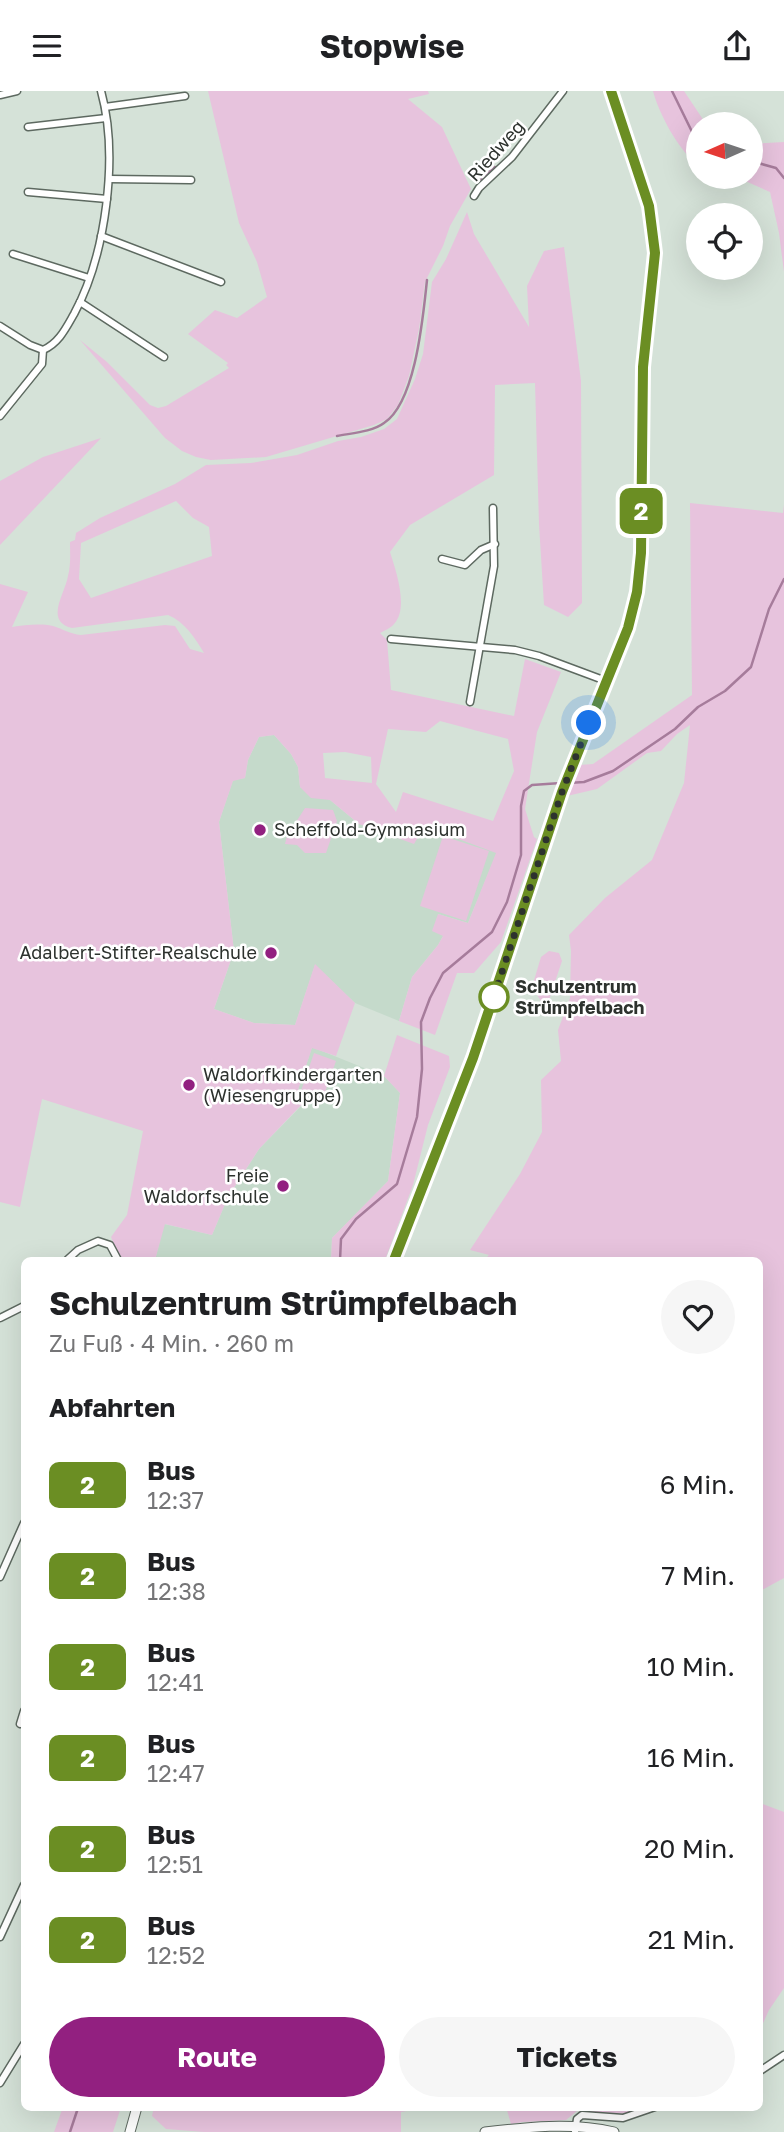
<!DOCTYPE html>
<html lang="de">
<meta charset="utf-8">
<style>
:root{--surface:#fff;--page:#f6f6f6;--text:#202124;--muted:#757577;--accent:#922080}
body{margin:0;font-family:"Golos Text",sans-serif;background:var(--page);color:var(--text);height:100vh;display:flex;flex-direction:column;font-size:26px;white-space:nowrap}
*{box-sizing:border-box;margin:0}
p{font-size:23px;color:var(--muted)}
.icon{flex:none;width:38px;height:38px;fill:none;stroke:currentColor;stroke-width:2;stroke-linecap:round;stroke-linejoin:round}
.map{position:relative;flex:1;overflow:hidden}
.side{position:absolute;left:21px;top:1166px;width:742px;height:854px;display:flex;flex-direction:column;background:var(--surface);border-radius:10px;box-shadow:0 7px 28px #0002}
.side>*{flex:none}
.badge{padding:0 14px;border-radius:10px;font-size:24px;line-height:46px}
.needle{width:46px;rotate:267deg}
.buttons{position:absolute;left:686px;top:21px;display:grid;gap:14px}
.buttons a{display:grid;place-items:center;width:77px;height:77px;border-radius:50%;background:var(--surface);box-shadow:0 7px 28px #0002;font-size:35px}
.you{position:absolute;width:35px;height:35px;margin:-18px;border:5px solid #fff;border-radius:50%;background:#1a73e8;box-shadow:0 0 0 10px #1a73e833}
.map>.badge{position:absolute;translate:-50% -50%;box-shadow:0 0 0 4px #fff}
h2{padding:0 28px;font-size:26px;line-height:63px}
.round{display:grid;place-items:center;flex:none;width:74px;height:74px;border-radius:37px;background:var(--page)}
.headline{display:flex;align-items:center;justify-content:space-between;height:119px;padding:0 28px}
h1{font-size:33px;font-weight:700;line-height:52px}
.primary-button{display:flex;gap:14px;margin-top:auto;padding:14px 28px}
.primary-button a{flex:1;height:80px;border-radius:42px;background:var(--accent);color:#fff;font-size:28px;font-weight:700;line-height:80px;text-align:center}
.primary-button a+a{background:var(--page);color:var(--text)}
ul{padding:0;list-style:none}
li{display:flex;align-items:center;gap:21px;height:91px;padding:0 28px}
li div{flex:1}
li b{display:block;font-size:26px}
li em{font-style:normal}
li .badge{min-width:77px;font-weight:700;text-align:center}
header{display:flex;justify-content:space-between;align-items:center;height:91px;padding:0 28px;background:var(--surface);font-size:32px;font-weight:700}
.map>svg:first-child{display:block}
.built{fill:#c5dacb}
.green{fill:#e7c3dd;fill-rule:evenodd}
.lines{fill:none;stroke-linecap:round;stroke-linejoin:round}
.stream{stroke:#a67c9b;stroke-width:2.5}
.street-casing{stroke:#5d6960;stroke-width:9}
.secondary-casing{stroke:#5d6960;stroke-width:11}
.street{stroke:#fff;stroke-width:6}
.secondary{stroke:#fff;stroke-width:9}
.line-casing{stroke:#fff;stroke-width:16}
.line{stroke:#6b8e23;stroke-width:10}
.walk{stroke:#2d322e;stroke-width:7;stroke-dasharray:0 12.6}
.poi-dot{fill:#922080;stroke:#fff;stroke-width:2.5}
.stop-dot{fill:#fff;stroke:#6b8e23;stroke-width:3.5}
.labels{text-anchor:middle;stroke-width:5;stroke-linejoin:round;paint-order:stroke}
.street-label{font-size:18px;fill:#2d322e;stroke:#fff}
.poi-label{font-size:18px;fill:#2d322e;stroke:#fff;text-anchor:start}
.stop-label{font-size:18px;font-weight:bold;fill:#2d322e;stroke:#fff;text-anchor:start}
</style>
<header><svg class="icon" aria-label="menu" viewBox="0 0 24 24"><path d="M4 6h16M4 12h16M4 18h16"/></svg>Stopwise<svg class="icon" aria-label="share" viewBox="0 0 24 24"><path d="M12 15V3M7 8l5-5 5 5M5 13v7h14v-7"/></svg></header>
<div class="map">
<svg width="784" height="2041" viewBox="0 0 784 2041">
<rect width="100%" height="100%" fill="#d5e2d8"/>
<g class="built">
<path d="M274 644 291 663 298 676 300 696 330 709 359 733 421 741 437 740 497 761 468 832 438 823 443 845 438 854 412 886 399 930 355 912 315 874 295 934 254 932 214 918 234 860 219 731 233 689 245 687 248 669 259 646Z"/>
<path d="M312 956 384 985 400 1002 388 1090 332 1147 331 1169H155L164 1133 212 1144 228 1106 259 1058 306 1010 296 1005Z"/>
</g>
<g class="green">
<path d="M208 0H428L429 3 408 8 442 36 471 98 450 135 443 155 425 191 419 238 409 285 398 314 387 328 374 334 266 366 211 369 196 366 182 360 165 347 80 249 107 271 150 314 158 317 166 315 229 277 226 274 228 272 188 243 215 219 237 227 267 206 257 171 239 132Z"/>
<path d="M653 0H684L706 33H698V74C679 60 659 23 653 0Z"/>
<path d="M784 51V181L779 142 770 101 736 86H751V53Z"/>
<path d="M467 121 474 143 529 236 527 195 544 160 564 156 581 290 582 512 568 526 544 514 539 433 535 292 495 294 494 384 410 434 390 461C396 480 409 517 394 533 391 537 384 540 380 542L387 549 391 599 514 625 525 568 561 581 537 641 525 718 534 746 537 748 501 851 474 882H457L435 944 399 930 412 886 438 854 443 845 432 840 438 823 468 832 496 762 437 740 421 741 414 753 359 733 330 709 311 707 300 696 298 676 291 663 274 644 259 646 248 669 245 687 233 690 219 731 234 860 214 918 254 932 295 934 315 873 355 912 336 965 312 957 296 1005 306 1009 259 1058 228 1106 212 1144 165 1133 155 1169H121L111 1146 127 1124 143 1040 42 1008 20 1116 0 1111V493L28 501 12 536C25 534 40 532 53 535 63 538 70 543 81 544L165 534 175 535 190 558 204 562C195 547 185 531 168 524L72 537C44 530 65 503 68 485 71 474 70 463 70 451L75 449 76 442 100 427 175 393 206 374 251 372 297 364 338 350 361 346 384 338 397 328 415 288 423 263 432 191 446 168ZM176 410 193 427 209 436 212 465 91 507 79 488 81 452ZM440 630 508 648 514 680 493 730 403 701 396 721 376 693 388 638 426 641ZM345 661 371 666 372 692 325 687 323 662Z"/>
<path d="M101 347 0 454V390L43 366Z"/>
<path d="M690 412 783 422 784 414V1487L760 1500V1169H484L489 1164 470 1159 520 1083 542 1041 541 989 561 970 558 939 570 907 571 860 569 844 605 807 652 769 684 692 690 634 677 643 661 660 647 662 597 698 567 705 579 674 593 673 692 604Z"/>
<path d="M305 717 333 719 337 730 326 762H305L297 754 285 753 287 745Z"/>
<path d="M443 745 489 760 466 830 420 815Z"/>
<path d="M549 860 559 862 562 870 546 918 532 896 541 866Z"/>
<path d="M397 944 449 965 450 976 428 1034 413 1094 385 1169H331L332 1147 388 1090 400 1002 384 985Z"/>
<path d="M314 962 336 970 323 1007 301 1000Z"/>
<path d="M760 1712 784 1721V1897L769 1919 760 1939Z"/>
<path d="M63 2016H121L113 2041H54Z"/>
<path d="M154 2016H430L401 2021V2041H204L166 2038 152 2025Z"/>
<path d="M506 2016H648L629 2023 577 2020 566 2029 523 2031 511 2033Z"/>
</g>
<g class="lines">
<g class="stream">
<path d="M672 0 698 53"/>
<path d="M751 70 776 77 784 87"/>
<path d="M481 89 495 76"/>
<path d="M337 345C352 342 372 341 384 332 416 311 423 225 427 189"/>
<path d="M568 692 584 691 613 680 675 638 698 616 725 600 751 576 769 518 784 488"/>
<path d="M340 1169 341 1148 356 1128 397 1093 417 1026 422 978 421 931 430 907 443 882 492 841 507 811 521 764V715L524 700 532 694 561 692"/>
<path d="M70 2041 78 2017 80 2016"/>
</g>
<defs>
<g id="street">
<path d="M0 4 17 0"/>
<path d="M105 16 185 5"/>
<path d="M28 36 106 27"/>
<path d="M109 88 191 89"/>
<path d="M28 101 107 108"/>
<path d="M474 105 479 97 512 66 563 0"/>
<path d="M101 145 221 191"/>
<path d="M13 163 89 187"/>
<path d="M80 211 164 266"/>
<path d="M0 235 30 254 43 259C59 252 66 237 74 223 106 164 119 65 101 0"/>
<path d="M0 325 42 273 43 259"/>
<path d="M442 468 465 474 481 459 495 453"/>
<path d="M391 548 515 559 539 565 606 590"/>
<path d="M470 611 494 475 493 417"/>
<path d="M67 1169 78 1159 98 1150 110 1154 118 1169"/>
<path d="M0 1227 24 1215"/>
<path d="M0 1486 24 1432"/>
<path d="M20 1633 24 1620"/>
<path d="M0 1846 24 1794"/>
<path d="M760 1980 784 1964"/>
<path d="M0 1992 24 1953"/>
<path d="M575 2041 577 2028 582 2024 623 2027 655 2016"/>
</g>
<g id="secondary">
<path d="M394 1169 473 967 508 868 562 701 628 536 637 501 641 462 643 276 655 162 649 115 611 0"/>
<path d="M130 2041 137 2016"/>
<path d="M485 2041C527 2036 572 2031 614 2041"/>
</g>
</defs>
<use href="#street" class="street-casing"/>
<use href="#secondary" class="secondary-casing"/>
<use href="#street" class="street"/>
<use href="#secondary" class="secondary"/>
</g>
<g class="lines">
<defs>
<path id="line" d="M394 1169 473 967 562 701 628 537 637 501 641 462 643 276 655 162 649 115 611 0"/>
</defs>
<use href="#line" class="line-casing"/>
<use href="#line" class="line"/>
<path class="walk" d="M494 906 490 917 562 701 589 632"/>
</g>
<g class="poi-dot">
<circle cx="260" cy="739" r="7"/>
<circle cx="271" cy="862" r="7"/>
<circle cx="189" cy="994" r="7"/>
<circle cx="283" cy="1095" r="7"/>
</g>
<circle class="stop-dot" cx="494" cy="906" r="14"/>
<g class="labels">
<g class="street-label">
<text transform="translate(496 60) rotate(-48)" y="6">Riedweg</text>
</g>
<g class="poi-label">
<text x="274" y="745">Scheffold-Gymnasium</text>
<text x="257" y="868" text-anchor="end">Adalbert-Stifter-Realschule</text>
<text x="203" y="990">Waldorfkindergarten<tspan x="203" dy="21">(Wiesengruppe)</tspan></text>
<text x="269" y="1091" text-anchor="end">Freie<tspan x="269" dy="21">Waldorfschule</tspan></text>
</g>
<g class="stop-label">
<text x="515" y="902">Schulzentrum<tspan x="515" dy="21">Strümpfelbach</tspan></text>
</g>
</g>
</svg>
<div class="buttons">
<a><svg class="needle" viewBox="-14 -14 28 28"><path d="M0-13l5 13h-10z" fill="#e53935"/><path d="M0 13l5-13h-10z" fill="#757577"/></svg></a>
<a><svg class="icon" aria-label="locate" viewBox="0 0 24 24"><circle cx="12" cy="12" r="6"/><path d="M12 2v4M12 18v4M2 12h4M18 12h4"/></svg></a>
</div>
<div class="you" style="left:589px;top:632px"></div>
<b class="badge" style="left:641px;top:420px;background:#6b8e23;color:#fff">2</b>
<section class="side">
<div class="headline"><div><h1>Schulzentrum Strümpfelbach</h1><p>Zu Fuß · 4 Min. · 260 m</p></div><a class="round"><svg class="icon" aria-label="heart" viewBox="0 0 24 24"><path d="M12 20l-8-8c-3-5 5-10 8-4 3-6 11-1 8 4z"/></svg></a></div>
<h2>Abfahrten</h2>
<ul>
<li><span class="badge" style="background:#6b8e23;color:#fff">2</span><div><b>Bus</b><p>12:37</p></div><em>6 Min.</em></li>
<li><span class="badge" style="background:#6b8e23;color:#fff">2</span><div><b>Bus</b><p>12:38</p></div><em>7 Min.</em></li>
<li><span class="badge" style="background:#6b8e23;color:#fff">2</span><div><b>Bus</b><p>12:41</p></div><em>10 Min.</em></li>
<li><span class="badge" style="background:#6b8e23;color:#fff">2</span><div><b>Bus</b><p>12:47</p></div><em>16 Min.</em></li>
<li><span class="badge" style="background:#6b8e23;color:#fff">2</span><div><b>Bus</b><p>12:51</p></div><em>20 Min.</em></li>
<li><span class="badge" style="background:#6b8e23;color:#fff">2</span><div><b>Bus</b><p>12:52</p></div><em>21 Min.</em></li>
</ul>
<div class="primary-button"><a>Route</a><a>Tickets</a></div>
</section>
</div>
